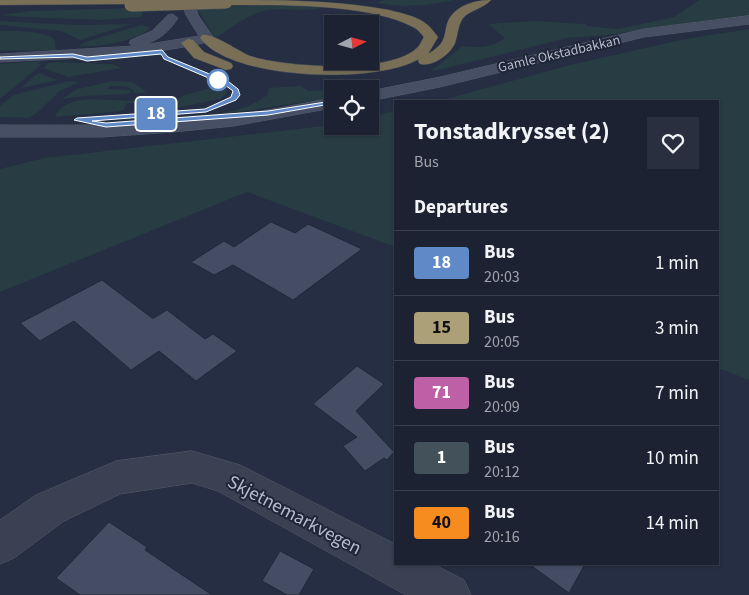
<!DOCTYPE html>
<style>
:root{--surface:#1c2232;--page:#292f3e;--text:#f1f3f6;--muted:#a0a4ac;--line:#3a3f4d}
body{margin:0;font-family:"Source Sans 3",sans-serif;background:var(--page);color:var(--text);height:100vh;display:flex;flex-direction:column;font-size:19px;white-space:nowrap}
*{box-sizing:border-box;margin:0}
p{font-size:16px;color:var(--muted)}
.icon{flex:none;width:28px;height:28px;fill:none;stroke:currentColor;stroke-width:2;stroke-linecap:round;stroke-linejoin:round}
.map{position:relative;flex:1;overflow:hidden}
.panel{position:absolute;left:394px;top:100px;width:325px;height:465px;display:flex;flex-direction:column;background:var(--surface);border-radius:0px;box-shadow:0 1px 4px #0004,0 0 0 1px var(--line)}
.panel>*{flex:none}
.badge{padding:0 10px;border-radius:4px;font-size:18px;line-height:32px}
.needle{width:32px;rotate:84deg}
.buttons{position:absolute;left:324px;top:15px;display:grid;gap:10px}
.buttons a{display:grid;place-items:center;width:55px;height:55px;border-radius:0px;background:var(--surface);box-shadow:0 1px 4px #0004,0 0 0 1px var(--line);font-size:25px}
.map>.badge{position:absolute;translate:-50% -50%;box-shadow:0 0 0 2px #fff}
h2{padding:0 20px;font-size:19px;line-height:45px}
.round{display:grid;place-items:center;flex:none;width:52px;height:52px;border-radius:0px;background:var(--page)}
.head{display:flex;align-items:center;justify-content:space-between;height:85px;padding:0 20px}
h1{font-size:24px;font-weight:700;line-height:38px}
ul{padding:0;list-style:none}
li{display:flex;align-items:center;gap:15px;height:65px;padding:0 20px;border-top:1px solid var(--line)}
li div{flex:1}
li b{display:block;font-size:19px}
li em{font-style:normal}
li .badge{min-width:55px;font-weight:700;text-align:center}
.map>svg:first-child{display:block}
.green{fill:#273c43}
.building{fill:#444d64;stroke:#202839}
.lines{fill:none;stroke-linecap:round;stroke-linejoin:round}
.street-casing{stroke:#555c6c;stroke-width:1}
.secondary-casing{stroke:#555c6c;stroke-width:1}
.highway-casing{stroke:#414959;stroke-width:1}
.street{fill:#3a4152;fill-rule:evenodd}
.secondary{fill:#474f65;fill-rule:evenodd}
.highway{fill:#786f56;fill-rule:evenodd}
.highway-bridge-casing{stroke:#414959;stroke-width:14;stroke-linecap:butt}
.highway-bridge{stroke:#786f56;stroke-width:13}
.line{fill:#5f8ac7;stroke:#fff}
.stop-dot{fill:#fff;stroke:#5f8ac7;stroke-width:2.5}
.labels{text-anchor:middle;stroke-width:4;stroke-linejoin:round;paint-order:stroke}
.far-street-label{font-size:14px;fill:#b7bccc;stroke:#1e2637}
.near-street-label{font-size:19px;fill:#b7bccc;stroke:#1e2637}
</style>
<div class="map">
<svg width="749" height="595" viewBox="0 0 749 595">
<rect width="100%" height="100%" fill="#252e42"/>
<g class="green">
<path d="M385 0H454C429 6 403 8 378 3L377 2Z"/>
<path d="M699 0H749V16L709 20 608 35 567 38 430 72 462 46C478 48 491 48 505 38L488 24 534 21 585 24 587 26 617 29 674 17Z"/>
<path d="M249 4 328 6C309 13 290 8 270 10 250 12 232 28 215 38L198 10C216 5 231 8 249 4Z"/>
<path d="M131 8 144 11 141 17 101 20 21 17 0 15 30 11Z"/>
<path d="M0 21 77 25 132 24 80 40 61 31 0 25Z"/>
<path d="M141 25 149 27 150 29C136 41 97 48 79 46L85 42Z"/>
<path d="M749 29V380L718 368V101H439L570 65 685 39Z"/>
<path d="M0 31C10 30 47 31 54 39 55 41 55 44 56 47H54L57 50 0 51V44H2L0 43Z"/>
<path d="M41 61 38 64H42L0 99V64Z"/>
<path d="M57 62 112 64 122 68 68 77 43 68 49 63Z"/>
<path d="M39 73 58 80 21 88 37 74Z"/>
<path d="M70 81 79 82 60 91 39 111 29 118 0 117V106L13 95Z"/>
<path d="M112 81 132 82 146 91 143 93H135C130 85 119 86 110 86L107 89 129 90 133 93C109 97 85 93 61 100L77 89Z"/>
<path d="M221 85 226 88 227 93 220 99 176 108 171 109 172 106H166L185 95Z"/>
<path d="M300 86 309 91 332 90V98L216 115 142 121 121 120C165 112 230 125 267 95L269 88Z"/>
<path d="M90 99 137 101 136 103H127L123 111 55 117C61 103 76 100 90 99Z"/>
<path d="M395 111V247L247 192 0 292V169L45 158 332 125 370 126V117Z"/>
</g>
<g class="building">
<path d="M271 222 295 233 308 224 362 249 293 300 233 265 214 275 191 262 224 241 234 247Z"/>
<path d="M102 280 152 318H154L167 310 205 339 213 334 237 351 196 381 159 351 131 370 74 321 40 341 20 323Z"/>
<path d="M357 366 384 384 356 411 394 452 387 460 384 458 365 471 343 446 357 437 313 404Z"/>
<path d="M109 522 147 547 145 550 212 595H80L56 578Z"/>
<path d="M280 551 314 569 299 595H287L262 581Z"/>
<path d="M529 564H585L569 593Z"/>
</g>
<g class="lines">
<defs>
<path id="street" d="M192 451 240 465 395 544V564H433L464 580 471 595H406L218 491 192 483 120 494 64 521 14 558 0 564V520L36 495 116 461Z"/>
<g id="secondary">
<path d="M182 0H194L198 15 214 38 212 41C142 58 71 58 0 62V54L133 46 129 43 131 40 152 31 168 15 172 14 178 18C169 32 159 40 143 45L199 36 186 15Z"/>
<path d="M749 16V24L644 37 440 87 370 101V91L440 77 644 29Z"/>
<path d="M332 98V108L234 126 173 132 102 137H0V125C78 125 157 127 235 115 267 111 300 104 332 98Z"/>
</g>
<g id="highway">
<path d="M0 0H137L138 1 132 4 0 5Z"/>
<path d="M222 0C278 0 334 0 389 10 400 13 416 16 425 23 430 26 434 32 438 37L428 54 422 57C429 54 438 48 442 42 446 36 445 26 449 19 457 5 476 0 491 0 484 8 471 10 464 17 458 23 458 35 455 43 450 55 432 67 420 64L418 61 419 59C377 84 232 81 200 38L202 35C213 33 238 51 250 56 284 67 392 75 418 47 420 45 422 40 424 37 421 34 418 29 413 27 368 3 277 5 226 5L222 4 220 2Z"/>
<path d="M188 39 193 40 204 52 231 63 233 66 231 69 226 70 194 58 181 43Z"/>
</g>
</defs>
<use href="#street" class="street-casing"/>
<use href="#secondary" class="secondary-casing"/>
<use href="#highway" class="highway-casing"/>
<use href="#street" class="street"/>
<use href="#secondary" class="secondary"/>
<use href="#highway" class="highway"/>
<defs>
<path id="highway-bridge" d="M131 5 226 2"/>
</defs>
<use href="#highway-bridge" class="highway-bridge-casing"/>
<use href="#highway-bridge" class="highway-bridge"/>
</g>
<path class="line" d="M162 50 168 57 229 82 238 89 240 95 236 100 206 112 92 121 106 123 268 111 332 101 336 103 268 115 106 127 74 120 77 118 205 109 231 97 233 91 225 85 164 59 161 54 87 61 73 57 0 59V57L73 54 87 57Z"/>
<circle class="stop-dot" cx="218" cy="80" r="10"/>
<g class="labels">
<g class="far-street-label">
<text transform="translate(559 53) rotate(-13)" y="5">Gamle Okstadbakkan</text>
</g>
<g class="near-street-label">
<text transform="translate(295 514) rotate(28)" y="7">Skjetnemarkvegen</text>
</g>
</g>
</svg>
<div class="buttons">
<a><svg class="needle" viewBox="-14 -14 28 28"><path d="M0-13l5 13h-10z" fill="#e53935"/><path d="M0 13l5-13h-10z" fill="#a0a4ac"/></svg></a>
<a><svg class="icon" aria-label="locate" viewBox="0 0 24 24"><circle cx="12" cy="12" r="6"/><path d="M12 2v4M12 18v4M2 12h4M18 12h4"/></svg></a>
</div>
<b class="badge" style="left:156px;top:114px;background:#5f8ac7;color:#fff">18</b>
<section class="panel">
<div class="head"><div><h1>Tonstadkrysset (2)</h1><p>Bus</p></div><a class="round"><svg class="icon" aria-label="heart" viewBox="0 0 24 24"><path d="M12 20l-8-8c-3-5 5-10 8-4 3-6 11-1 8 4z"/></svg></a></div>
<h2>Departures</h2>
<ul>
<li><span class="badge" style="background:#5f8ac7;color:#fff">18</span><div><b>Bus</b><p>20:03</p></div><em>1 min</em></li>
<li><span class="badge" style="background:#aba077;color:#111">15</span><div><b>Bus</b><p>20:05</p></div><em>3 min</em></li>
<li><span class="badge" style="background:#bd60a5;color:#fff">71</span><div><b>Bus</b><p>20:09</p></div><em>7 min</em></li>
<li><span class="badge" style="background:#43525a;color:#fff">1</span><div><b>Bus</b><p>20:12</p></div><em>10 min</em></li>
<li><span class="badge" style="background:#f68b1f;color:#111">40</span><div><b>Bus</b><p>20:16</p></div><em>14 min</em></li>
</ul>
</section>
</div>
